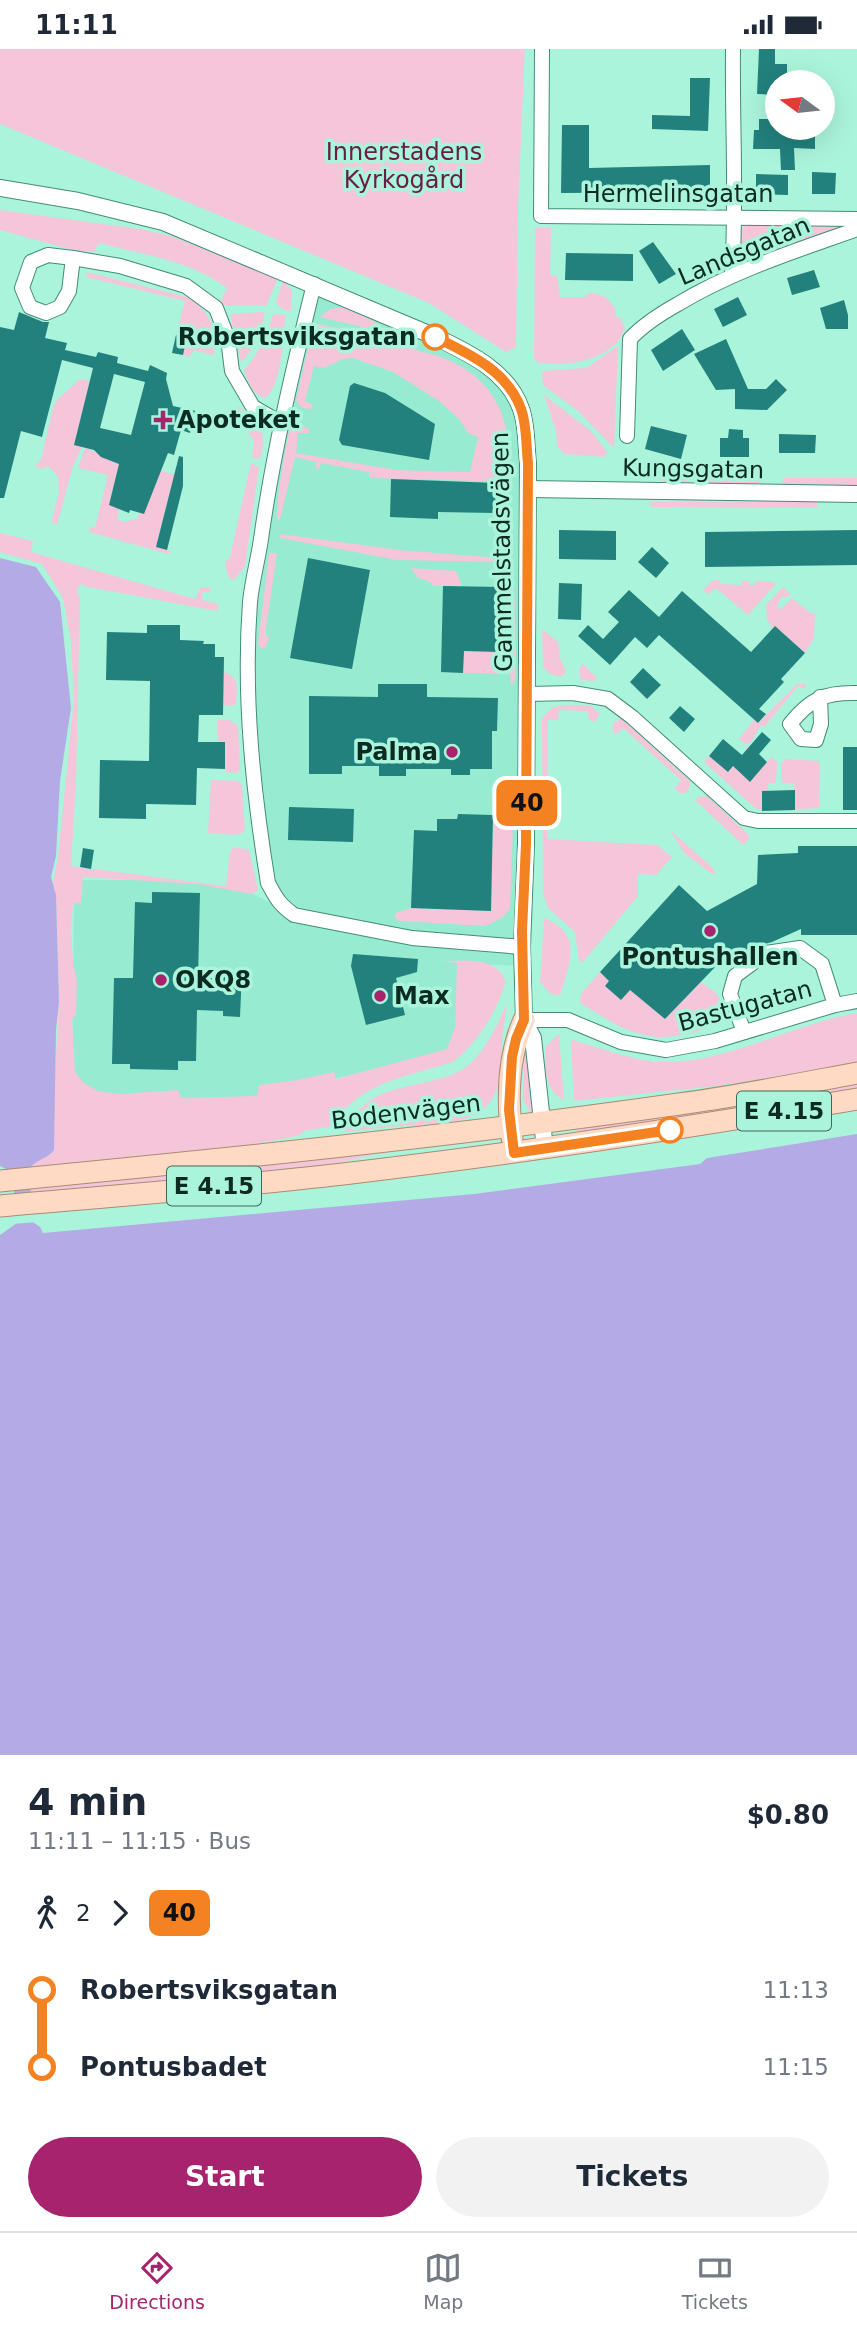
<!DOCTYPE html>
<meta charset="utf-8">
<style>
:root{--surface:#fff;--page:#f2f2f3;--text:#1f2937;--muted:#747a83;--line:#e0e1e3;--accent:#a8236d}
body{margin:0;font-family:"DejaVu Sans",sans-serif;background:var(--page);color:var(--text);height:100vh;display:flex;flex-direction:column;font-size:26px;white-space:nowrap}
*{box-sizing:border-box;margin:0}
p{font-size:23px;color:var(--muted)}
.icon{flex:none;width:38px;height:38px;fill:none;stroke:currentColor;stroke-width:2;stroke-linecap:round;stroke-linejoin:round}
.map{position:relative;height:1706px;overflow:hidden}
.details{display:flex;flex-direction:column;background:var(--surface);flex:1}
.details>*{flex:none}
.badge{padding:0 14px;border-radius:10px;font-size:24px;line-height:46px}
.needle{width:46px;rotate:285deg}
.controls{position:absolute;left:765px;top:21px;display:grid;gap:14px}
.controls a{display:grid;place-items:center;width:70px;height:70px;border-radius:50%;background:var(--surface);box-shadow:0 7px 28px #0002;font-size:35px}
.map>.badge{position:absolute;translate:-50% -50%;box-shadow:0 0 0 4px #fff}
.legs{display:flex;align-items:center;gap:10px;height:77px;padding:0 28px;font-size:23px}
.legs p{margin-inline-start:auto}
.summary{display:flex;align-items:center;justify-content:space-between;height:119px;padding:0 28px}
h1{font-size:38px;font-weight:600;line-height:52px}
.button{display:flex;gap:14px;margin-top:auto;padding:14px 28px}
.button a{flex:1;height:80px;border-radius:42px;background:var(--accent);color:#fff;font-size:28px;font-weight:600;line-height:80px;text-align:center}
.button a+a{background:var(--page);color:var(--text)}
ul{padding:0 28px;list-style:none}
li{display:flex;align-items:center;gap:24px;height:77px;font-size:26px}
li i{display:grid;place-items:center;width:10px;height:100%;margin:0 9px;background:currentColor}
li i::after{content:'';width:18px;height:18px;margin:-9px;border:5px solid;border-radius:50%;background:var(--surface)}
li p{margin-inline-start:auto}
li:first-child i{background:linear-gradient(#0000 50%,currentColor 0)}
li:last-child i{background:linear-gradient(currentColor 50%,#0000 0)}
.status{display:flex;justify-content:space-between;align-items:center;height:49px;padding:0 35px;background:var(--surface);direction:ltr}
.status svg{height:19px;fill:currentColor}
.tab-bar{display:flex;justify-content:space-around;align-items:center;height:98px;border-top:2px solid var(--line);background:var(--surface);font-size:19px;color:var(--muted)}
.tab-bar a{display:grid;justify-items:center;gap:4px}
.tab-bar .current{color:var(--accent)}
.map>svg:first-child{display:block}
.built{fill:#97ebd0}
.green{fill:#f5c5d9}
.water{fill:#b4abe6}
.pier{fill:#abf4dc}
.building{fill:#22807d;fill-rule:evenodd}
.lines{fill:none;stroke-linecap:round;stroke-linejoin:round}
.minor-casing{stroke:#438c76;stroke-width:16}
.tertiary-casing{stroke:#438c76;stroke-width:18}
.primary-casing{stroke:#a98c72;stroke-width:23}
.minor{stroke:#fff;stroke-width:14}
.tertiary{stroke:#fff;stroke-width:16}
.primary{stroke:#fed9c4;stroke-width:21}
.line-1-casing{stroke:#fff;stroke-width:16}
.line-1{stroke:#f58220;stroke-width:10}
.stop-1-dot{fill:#fff;stroke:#f58220;stroke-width:3.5}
.poi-dot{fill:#a8236d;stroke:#abf4dc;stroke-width:2.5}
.labels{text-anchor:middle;stroke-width:7;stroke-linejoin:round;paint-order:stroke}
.shield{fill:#abf4dc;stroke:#3c675a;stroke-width:2}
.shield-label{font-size:23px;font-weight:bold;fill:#0c2b23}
.park-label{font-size:24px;fill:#671d44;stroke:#abf4dc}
.street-label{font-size:24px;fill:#0c2b23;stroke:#abf4dc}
.stop-label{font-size:24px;font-weight:bold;fill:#0c2b23;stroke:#abf4dc;text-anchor:end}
.poi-label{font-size:24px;font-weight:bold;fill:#0c2b23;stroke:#abf4dc;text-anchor:start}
</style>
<div class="status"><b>11:11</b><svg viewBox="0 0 49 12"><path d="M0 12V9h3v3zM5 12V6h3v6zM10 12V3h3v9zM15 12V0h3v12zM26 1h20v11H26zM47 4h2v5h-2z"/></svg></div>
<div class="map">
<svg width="857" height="1706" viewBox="0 0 857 1706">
<rect width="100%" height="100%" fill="#abf4dc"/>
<path class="built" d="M314 236 491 320 521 363V917L459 914 457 978 447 1002 256 1049 72 1053 74 831H177L249 843 282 860 259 786 251 540Z"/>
<g class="green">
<path d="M0 0H525L518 158 516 298 506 303 429 254 0 75Z"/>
<path d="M0 161 140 180 171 187 278 229 266 257H226L220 254 227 239C192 212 141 205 99 194L94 203 73 201 0 181Z"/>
<path d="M747 175 838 176 839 178 749 211 740 205V181Z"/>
<path d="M535 179H551L550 226 557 227 560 248H587L588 244C602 243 610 250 616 262L615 264 617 269 620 268 625 281C621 286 620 291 616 295 592 315 567 316 538 314L534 309Z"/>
<path d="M87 223 191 249 205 263 212 274 217 293 213 306 194 301 189 308 183 306 187 288 176 286 185 252 86 228Z"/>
<path d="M283 231 292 242 291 262 284 261 276 254Z"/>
<path d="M344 258 359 263 381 277 379 282 320 268 330 260Z"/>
<path d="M263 263 265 265C260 282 254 301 241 313L230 265Z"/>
<path d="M276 265 286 266C283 287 282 338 265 349 253 346 248 333 244 321 259 305 266 287 273 266Z"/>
<path d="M318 275C345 281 372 285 398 293 406 296 415 301 423 303 455 310 484 327 499 358 510 382 509 408 510 433L373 429 369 428V423L321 414 319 420 316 419V413L295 408 280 471 277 470C275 461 287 384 291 378L302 376 309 380V384H298L296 404 396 421 470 423 478 388 468 384 459 370 439 352 393 323 353 309 343 310 324 319 314 317 305 352 313 356 312 360 302 359 296 351 311 286Z"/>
<path d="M618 297 614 399 578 362 543 336 542 322 586 319Z"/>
<path d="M80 330 90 332 74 396 82 398 73 417 57 476 53 474 52 471 59 442 58 427 48 417 42 420 35 417 41 411 53 359 57 351Z"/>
<path d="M544 346 591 382 607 403 604 408 564 405 557 397 556 382Z"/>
<path d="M238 357C259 375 268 381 260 410L252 408 254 392 234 361Z"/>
<path d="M85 399C97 402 107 411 119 415L109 455 119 459 117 470 124 473 137 470 139 464 142 465 155 420 183 428V438L172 436 156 497 170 502 169 505 89 483 90 478 95 479 108 426 78 419Z"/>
<path d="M251 414 259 418 245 517 235 530 231 531 226 522V512L230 508Z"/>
<path d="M649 422 666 427 687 429 689 433C676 437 660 431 648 427Z"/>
<path d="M704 429 758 428 761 432 759 435H706L701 432Z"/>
<path d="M785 429H857V436L784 435 782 433Z"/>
<path d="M650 453H817V459L651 458Z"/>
<path d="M0 484 33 492 31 503 195 550 201 538 211 539 209 543 203 542 202 551 218 555 217 562 88 538 80 535 77 542 80 550 76 735 71 817 226 837 230 803 234 798 249 801 258 841 251 845 198 835 83 828 81 854 73 855 71 880 73 914 77 931 76 964 72 972 75 1023 84 1034 98 1042 120 1045 178 1041 181 1049 257 1047 259 1036 297 1031 334 1023 336 1030 447 1000 455 978 457 914 441 912C466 912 494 906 506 932 497 962 478 994 453 1013 410 1027 357 1033 333 1077L304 1082 300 1086 242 1098 29 1121 37 1111 51 1105 59 953 56 846 53 835 58 808 74 652 71 593 63 549 42 515 0 503Z"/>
<path d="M280 485 400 501 498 509 513 514V523L497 513 397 511 280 489Z"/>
<path d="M269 503 277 505 266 579V586L269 588 266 598 262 600 258 596Z"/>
<path d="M411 519 456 522 462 537H432V534L417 528Z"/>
<path d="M511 525H513L515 560H501V547H512Z"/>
<path d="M719 530 720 535 742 536V531L749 532V536H755L756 532 774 533 775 536 748 566 716 539 708 545 703 541 712 532Z"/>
<path d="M783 538 790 545 788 548H781L777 557 780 561 792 549 809 563 815 565 814 589 805 604 775 577 772 579 767 570 766 556Z"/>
<path d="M515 565 516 628 513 635H511L510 625 463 624 464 602 500 603V583H507V566Z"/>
<path d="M542 580 558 593 560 609 566 623 561 628 550 625 543 618Z"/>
<path d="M582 614 597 629 595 632 581 631 579 622Z"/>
<path d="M224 623C240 628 237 639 236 654L232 657 223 656Z"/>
<path d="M797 635H805V640L798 637 765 677 761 676 750 694 745 695 739 690 754 671 758 674Z"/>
<path d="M561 656H590L599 664 596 672H592L589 670 588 662 559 661 558 671H548L547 790 657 796 672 808 656 826 638 825V847L582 914 579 911 575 883 548 859 543 844 542 670 551 659Z"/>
<path d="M621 669 690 732 689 740 685 744H680L675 740 681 731 623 679 618 684H613V675Z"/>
<path d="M218 671H229L238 677 240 720 237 724 226 723 225 720V693H218Z"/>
<path d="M751 697 742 725 749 732 771 708 777 713 776 734H768V742H762V761L755 759 704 713 709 707 728 723 745 704 747 698Z"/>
<path d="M785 710 820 712 819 759 795 760 794 734H781V715Z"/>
<path d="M211 731 238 732 242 737 245 780 242 784 234 786 208 784Z"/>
<path d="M707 747 748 785 749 790 743 796 695 751 699 748Z"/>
<path d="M493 766 500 767 513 775 510 860 503 868 486 877 398 872 395 868V864L411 859 491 862Z"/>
<path d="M671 782 713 819 715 825H712L684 804Z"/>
<path d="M544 869C584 885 570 914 560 947L551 945 540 933Z"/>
<path d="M600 923 609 932 621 950 630 941 665 970 701 933C706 937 715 942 718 947 725 958 717 974 706 979 697 984 668 989 658 988 628 986 605 969 580 954L581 945Z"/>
<path d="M507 954C506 966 503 979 502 991 501 1007 503 1024 497 1040 483 1079 435 1074 403 1077 383 1078 363 1081 343 1083L341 1078C351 1069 362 1056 374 1049 401 1034 435 1036 462 1021 483 1008 498 975 507 954Z"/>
<path d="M857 964V1016L715 1037 574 1052 571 991C595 997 637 1013 660 1013 725 1015 793 975 857 964Z"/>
<path d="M559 985 564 1051C543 1041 546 1018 545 998Z"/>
<path d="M524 994H526L533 1061 530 1063 523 1050Z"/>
<path d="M857 1034V1041L577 1086V1077Z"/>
<path d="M388 1102 334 1115 31 1145 30 1138Z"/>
</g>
<path class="water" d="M0 509 36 518 60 553 71 659 60 732 56 807 51 828 56 846 59 953 56 981 54 1101C48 1110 35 1110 29 1121L33 1173 40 1178 43 1184 474 1145 700 1115 707 1109 857 1085V1706H0V1186L17 1174 12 1123 0 1117Z"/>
<path class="pier" d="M34 1145 36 1171 39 1173 11 1175 13 1173 11 1147Z"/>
<g class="building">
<path d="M759 0H775V15H787V31H778L777 46 757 45Z"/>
<path d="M690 29H710L708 82 652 80V66L690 67Z"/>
<path d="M759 70H775V79H815V100L794 99 795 121H781L780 100H753L754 81H759Z"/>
<path d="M562 76H589V119L710 116V143L561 144Z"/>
<path d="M812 123 836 124 835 145H812Z"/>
<path d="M756 125 788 126V146L756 145Z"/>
<path d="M653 193 676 225 659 235 639 202Z"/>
<path d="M566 204 633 205V232L565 231Z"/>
<path d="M814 221 820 238 792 246 787 229Z"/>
<path d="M738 248 747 266 723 278 714 260Z"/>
<path d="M844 251 848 266V280H826L820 259Z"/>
<path d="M19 263 43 273H49L45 289 67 294 65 301 96 308 98 303 118 308 117 314 148 322 150 316 167 324 166 330 173 357 196 362 190 384 181 381 174 406 168 404 144 465 130 461 129 464 109 456 119 415 101 408 94 401 74 396 93 319 62 311 42 388 21 382 4 449H0V278L14 281ZM114 325 145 333 131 386 100 379Z"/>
<path d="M682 280 695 301 663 322 651 301Z"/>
<path d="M176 286 187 288 183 306 172 304Z"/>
<path d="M726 290 748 340H766L776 330 787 341 767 361 735 360V340L716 341 694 305Z"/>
<path d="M354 334 385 344 435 375 429 411 342 396 339 391 350 337Z"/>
<path d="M651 377 687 386 681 410 645 400Z"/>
<path d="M729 380 743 381V389H749V408H720V389H728Z"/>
<path d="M779 385 816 386 815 404H779Z"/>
<path d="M179 407 183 408V437L167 501 156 498Z"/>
<path d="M391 430 496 434 495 464 438 463V470L390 468Z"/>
<path d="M559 481 616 482V511L559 510Z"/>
<path d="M857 481V516L705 518V483Z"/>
<path d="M652 498 669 514 656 529 638 513Z"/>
<path d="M308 509 370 521 352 620 290 609Z"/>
<path d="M559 534 582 535 581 571 558 570Z"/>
<path d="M443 537 502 538 500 603 464 602 463 624 441 623Z"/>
<path d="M629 541 659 568 682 542 751 603 775 577 805 604 781 630 784 633 759 660 766 665 758 674 659 586 647 599 635 588 610 616 578 587 588 576 603 590 619 573 608 563Z"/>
<path d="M147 576H180V591L204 592 203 595H215V608H224L223 666H199L198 693H225V720L197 719 196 756 146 755V770L99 769 100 711 149 712 150 632 106 631 107 583 147 584Z"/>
<path d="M643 619 661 636 647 650 630 633Z"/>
<path d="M378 635H427V648L498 649 497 682H492V720H470V726H451V720H406V727H379V717H342V725H309V647L378 648Z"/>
<path d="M680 657 695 670 684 683 669 669Z"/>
<path d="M762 683 771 691 759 705 767 713 750 733 733 717 728 723 709 707 723 690 742 706Z"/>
<rect x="843" y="698" width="14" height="63"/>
<path d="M795 741V761L762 762V742Z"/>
<path d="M289 758 354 760 353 793 288 791Z"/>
<path d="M458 765 493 766 491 862 411 859 414 781 437 782V770H457Z"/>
<path d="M798 797H857V886H801V880L772 893 761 896 731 914 720 913 665 970 630 941 621 951 605 937 609 932 600 923 679 836 707 862 757 835 758 806 798 804Z"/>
<path d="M83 799 94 801 91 820 80 818Z"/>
<path d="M152 843 200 844 198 929H224V922H242L240 968 223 967V962L197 961 196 1012H178V1021L130 1020V1015H112L114 929H133L135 853 152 854Z"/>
<path d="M353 905 418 910 417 923 396 929 405 966 366 976 351 917Z"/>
</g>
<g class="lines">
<defs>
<g id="minor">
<path d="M542 0 541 167 857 170"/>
<path d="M73 209 69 242 60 258 46 264 30 258 22 239 31 213 48 206 73 209 120 217 186 237 216 259 228 290 232 322 253 358 281 374"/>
<path d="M732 226C737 151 732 76 733 0"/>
<path d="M314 235C293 320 273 404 261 490 258 511 252 532 250 553 243 647 253 742 268 834 277 850 278 854 294 866L412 889 522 898"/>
<path d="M627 387 630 290C644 275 660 265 678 255 734 221 796 202 857 180"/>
<path d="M527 645 573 644 608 650 632 668 744 769 758 772H857"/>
<path d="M820 648 821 675 816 691 801 690 790 675C810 650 825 643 857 644"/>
<path d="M524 971H568L621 993 666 1001 715 992 835 956 857 952"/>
<path d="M744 983 730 945 735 927 766 904 800 899 822 915 835 956"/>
</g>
<g id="tertiary">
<path d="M0 139 78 152 163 173 436 288C469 304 508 322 521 360 527 376 526 397 528 414L526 795 522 898 524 971 533 989 545 1100"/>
<path d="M528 440 857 445"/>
</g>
<g id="primary">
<path d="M512 1089C507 1050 508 1007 524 971"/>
<path d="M0 1132C227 1110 454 1087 679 1055 739 1047 798 1035 857 1024"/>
<path d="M0 1157C114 1147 229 1138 343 1125 515 1105 686 1079 857 1050"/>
</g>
</defs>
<use href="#minor" class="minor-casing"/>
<use href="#tertiary" class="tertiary-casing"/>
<use href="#primary" class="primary-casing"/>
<use href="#minor" class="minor"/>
<use href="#tertiary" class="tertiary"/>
<use href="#primary" class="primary"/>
</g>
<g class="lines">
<defs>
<path id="line-1" d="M435 288C468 304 508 322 521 360 527 376 526 397 528 414L526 795 522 882 524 971 516 990 512 1008 509 1061 514 1104 670 1081"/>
</defs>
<use href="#line-1" class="line-1-casing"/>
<use href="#line-1" class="line-1"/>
</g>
<g class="stop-1-dot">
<circle cx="435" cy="288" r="12"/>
<circle cx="670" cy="1081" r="12"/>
</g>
<g class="poi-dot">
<path d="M159.5 360.5h7v7h7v7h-7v7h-7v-7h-7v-7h7z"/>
<circle cx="452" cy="703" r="7"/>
<circle cx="710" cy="882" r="7"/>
<circle cx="161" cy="931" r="7"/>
<circle cx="380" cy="947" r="7"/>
</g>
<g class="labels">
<g class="shield">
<rect x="737" y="1042.5" width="94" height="39" rx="5"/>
<rect x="167" y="1117.5" width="94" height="39" rx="5"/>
</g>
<g class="shield-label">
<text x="784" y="1070">E 4.15</text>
<text x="214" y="1145">E 4.15</text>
</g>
<g class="park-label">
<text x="404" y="111">Innerstadens<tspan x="404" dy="28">Kyrkogård</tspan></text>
</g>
<g class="street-label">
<text x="678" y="153">Hermelinsgatan</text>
<text transform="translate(744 202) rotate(-23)" y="8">Landsgatan</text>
<text transform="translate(693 420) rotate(1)" y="8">Kungsgatan</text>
<text transform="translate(502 503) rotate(-91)" y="8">Gammelstadsvägen</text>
<text transform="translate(745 957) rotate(-15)" y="8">Bastugatan</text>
<text transform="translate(406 1063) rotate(-7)" y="8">Bodenvägen</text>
</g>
<g class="stop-label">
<text x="416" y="296">Robertsviksgatan</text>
</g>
<g class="poi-label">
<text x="177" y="379">Apoteket</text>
<text x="438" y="711" text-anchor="end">Palma</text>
<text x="710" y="916" text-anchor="middle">Pontushallen</text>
<text x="175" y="939">OKQ8</text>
<text x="394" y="955">Max</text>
</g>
</g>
</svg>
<div class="controls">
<a><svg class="needle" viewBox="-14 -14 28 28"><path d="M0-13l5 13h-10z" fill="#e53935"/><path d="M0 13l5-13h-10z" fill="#747a83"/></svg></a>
</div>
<b class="badge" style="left:527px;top:754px;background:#f58220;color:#111">40</b>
</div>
<section class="details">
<div class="summary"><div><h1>4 min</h1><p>11:11 – 11:15 · Bus</p></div><b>$0.80</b></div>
<div class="legs"><svg class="icon" aria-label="walk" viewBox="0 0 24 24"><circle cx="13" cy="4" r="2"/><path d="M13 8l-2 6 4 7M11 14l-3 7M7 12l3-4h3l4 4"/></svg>2<svg class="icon" aria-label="forward" viewBox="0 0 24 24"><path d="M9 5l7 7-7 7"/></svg><b class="badge" style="background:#f58220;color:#111">40</b></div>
<ul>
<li><i style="color:#f58220"></i><b>Robertsviksgatan</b><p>11:13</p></li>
<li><i style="color:#f58220"></i><b>Pontusbadet</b><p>11:15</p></li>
</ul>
<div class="button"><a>Start</a><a>Tickets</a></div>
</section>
<nav class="tab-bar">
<a class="current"><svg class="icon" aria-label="directions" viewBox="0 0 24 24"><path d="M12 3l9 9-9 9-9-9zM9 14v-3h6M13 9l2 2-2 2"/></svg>Directions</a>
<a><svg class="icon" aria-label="map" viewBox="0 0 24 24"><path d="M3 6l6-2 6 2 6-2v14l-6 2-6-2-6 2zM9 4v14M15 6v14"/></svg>Map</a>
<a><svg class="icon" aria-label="tickets" viewBox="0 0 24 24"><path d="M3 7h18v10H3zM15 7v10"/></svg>Tickets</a>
</nav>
